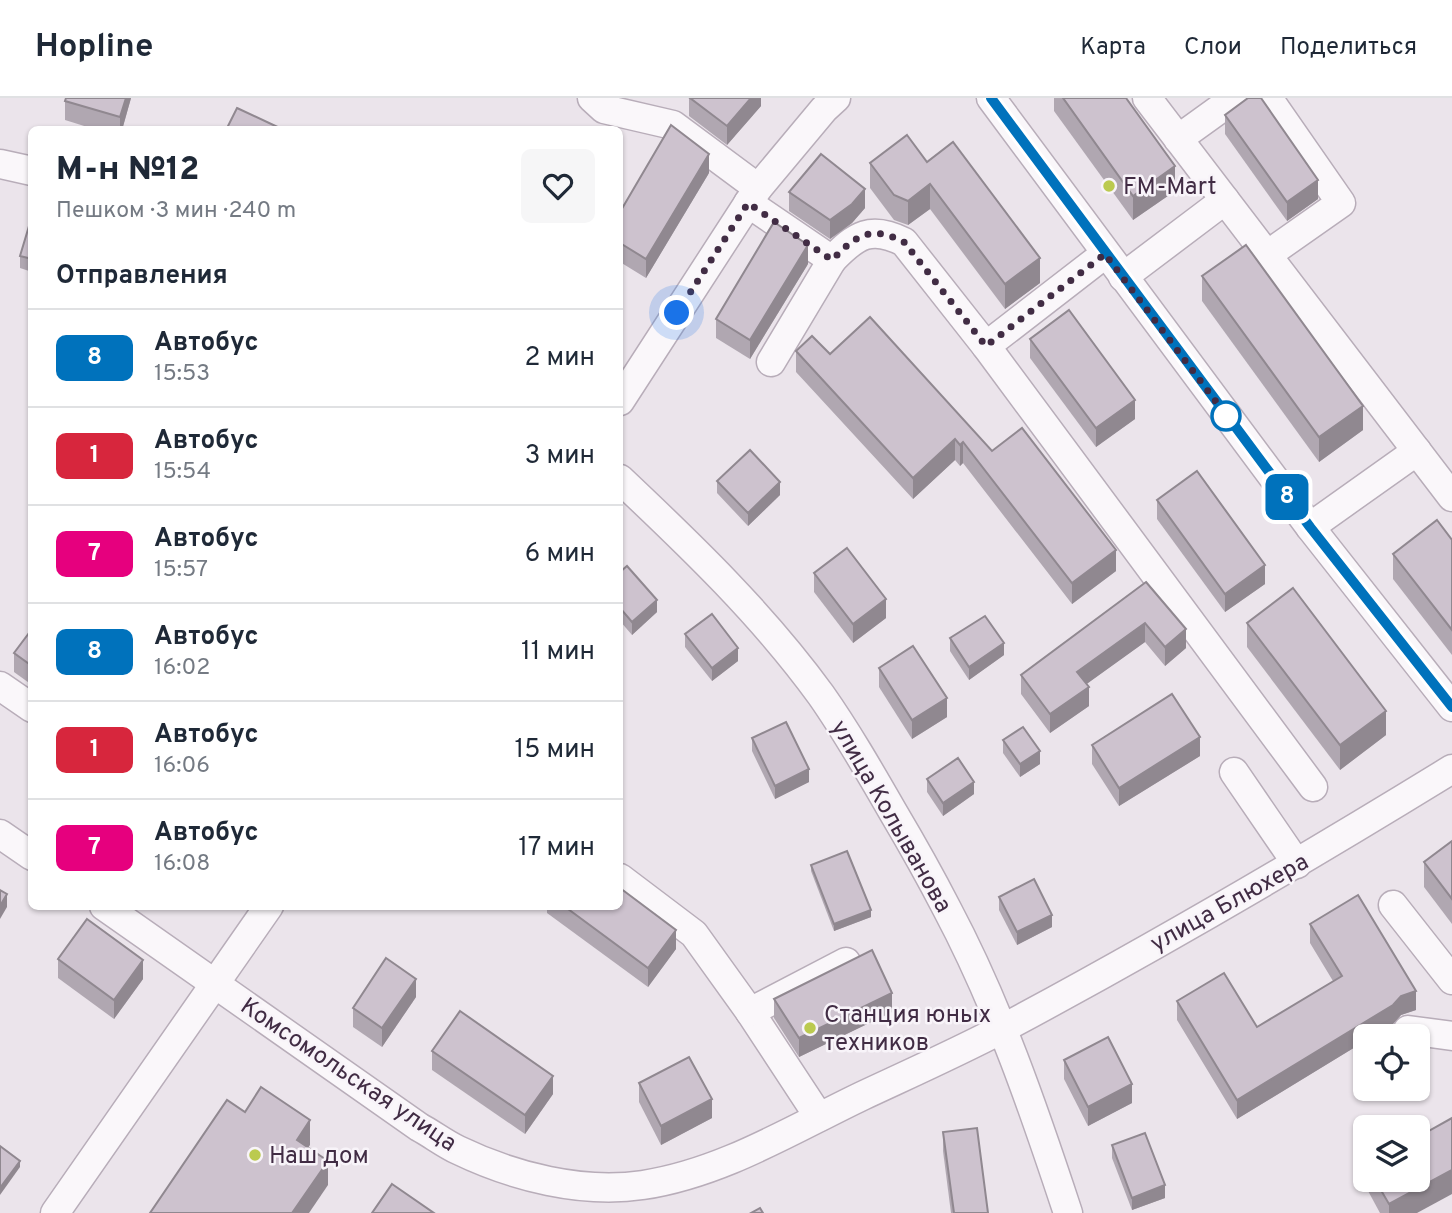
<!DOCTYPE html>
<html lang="ru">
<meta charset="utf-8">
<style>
:root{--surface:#fff;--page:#f6f6f7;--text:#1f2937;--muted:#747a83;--line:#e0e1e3}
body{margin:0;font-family:Overpass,sans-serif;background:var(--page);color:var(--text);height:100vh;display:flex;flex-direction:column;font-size:26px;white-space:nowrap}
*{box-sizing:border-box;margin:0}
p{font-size:23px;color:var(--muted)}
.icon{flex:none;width:38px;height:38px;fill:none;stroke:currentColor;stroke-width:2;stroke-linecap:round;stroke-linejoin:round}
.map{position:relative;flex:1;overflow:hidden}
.drawer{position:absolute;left:28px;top:28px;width:595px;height:784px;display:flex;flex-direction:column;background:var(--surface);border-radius:10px;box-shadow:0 2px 5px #0004}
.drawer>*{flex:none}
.badge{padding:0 14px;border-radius:10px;font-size:24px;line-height:46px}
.tools{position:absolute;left:1353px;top:926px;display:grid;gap:14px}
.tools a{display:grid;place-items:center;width:77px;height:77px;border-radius:10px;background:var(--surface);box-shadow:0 2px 5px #0004;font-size:35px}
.you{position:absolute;width:35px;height:35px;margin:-18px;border:5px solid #fff;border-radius:50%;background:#1a73e8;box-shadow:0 0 0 10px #1a73e833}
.map>.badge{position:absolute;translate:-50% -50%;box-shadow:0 0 0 4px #fff}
h2{padding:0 28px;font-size:26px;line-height:63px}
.round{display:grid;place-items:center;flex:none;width:74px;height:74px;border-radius:10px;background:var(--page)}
.overview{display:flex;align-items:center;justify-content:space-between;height:119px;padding:0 28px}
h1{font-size:33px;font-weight:800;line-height:52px}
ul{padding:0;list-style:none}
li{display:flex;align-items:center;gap:21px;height:98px;padding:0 28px;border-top:2px solid var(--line)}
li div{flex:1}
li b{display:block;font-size:26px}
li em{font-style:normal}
li .badge{min-width:77px;font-weight:700;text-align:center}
header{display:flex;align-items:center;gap:42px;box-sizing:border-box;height:98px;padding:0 35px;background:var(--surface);border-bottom:2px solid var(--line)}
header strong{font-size:33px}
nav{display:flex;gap:38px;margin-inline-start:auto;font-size:24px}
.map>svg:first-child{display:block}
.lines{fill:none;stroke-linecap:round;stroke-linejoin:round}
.minor-casing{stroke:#b8adb9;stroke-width:31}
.minor{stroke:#faf7fa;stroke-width:28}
.wall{fill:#b0a7b1}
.shaded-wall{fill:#908890}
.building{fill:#cdc2ce;stroke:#908890;stroke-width:2}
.line-casing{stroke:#fff;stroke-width:16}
.line{stroke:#0072bc;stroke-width:10}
.walk{stroke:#412c44;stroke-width:7;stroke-dasharray:0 12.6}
.poi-dot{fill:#bbca4f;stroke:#f8f4f9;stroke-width:2.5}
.stop-dot{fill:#fff;stroke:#0072bc;stroke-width:3.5}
.labels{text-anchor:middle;stroke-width:5;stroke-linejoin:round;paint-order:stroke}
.poi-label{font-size:24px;fill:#412c44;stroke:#f8f4f9;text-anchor:start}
.street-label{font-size:24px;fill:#412c44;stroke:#f8f4f9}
</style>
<header>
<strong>Hopline</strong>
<nav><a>Карта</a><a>Слои</a><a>Поделиться</a></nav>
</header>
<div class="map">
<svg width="1452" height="1115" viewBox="0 0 1452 1115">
<rect width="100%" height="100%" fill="#ebe4eb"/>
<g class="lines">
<defs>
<g id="minor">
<path d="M592 0 604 11 673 27 758 90"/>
<path d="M991 0 1310 429 1452 609"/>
<path d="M1147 0 1452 399"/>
<path d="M1178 41 1235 0"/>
<path d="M0 66 32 73"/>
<path d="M748 105 832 162C856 137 871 127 904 144L986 248 1313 689"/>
<path d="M1267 157 1341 105 1268 0"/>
<path d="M1123 179 1225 102"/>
<path d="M986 248 1105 156"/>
<path d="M771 264 832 162"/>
<path d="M620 303 758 90 824 11 836 0"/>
<path d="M620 381C691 448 763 517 821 597 847 634 870 674 893 714 912 746 930 778 947 811 998 907 1034 1012 1068 1115"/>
<path d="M1310 429 1417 353"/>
<path d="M0 588 32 610"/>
<path d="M1234 674 1297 766"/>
<path d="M0 736 32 758"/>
<path d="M620 780 694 836 750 914 819 1019"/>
<path d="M1393 807 1452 882"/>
<path d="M104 808 419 1029C432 1036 445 1046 458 1052 514 1079 582 1096 643 1087 722 1075 791 1032 862 998 909 976 956 955 1002 931 1155 849 1304 762 1452 671"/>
<path d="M750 914 846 864"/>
<path d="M1408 932 1452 938"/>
<path d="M55 1115 269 808"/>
</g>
</defs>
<use href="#minor" class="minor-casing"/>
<use href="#minor" class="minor"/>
</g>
<g class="wall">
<path d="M131 0 122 32H97L65 22V3Z"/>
<path d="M689 0H761V8L727 47 689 18Z"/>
<path d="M1054 0H1126L1175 93 1133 122 1054 13Z"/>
<path d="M1225 17 1318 101 1287 123 1225 36Z"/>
<path d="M927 64 1040 185 1005 211 930 111 908 127 894 122 870 90V65Z"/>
<path d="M709 75 646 180 620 164V114Z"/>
<path d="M789 94 865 110 852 125 830 141 789 113Z"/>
<path d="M32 129V174L20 170V158Z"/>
<path d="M808 166 750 261 716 240V221Z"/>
<path d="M1202 178 1363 332 1319 364 1202 203Z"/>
<path d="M1030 241 1135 321 1096 349 1030 260Z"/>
<path d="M796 253 830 256 992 353 1116 473 1072 506 963 365 960 368 955 362 913 401 796 274Z"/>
<path d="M717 383 780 397 748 428 717 395Z"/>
<path d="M1157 402 1265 486 1225 514 1157 421Z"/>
<path d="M1452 442V557L1393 481V456Z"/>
<path d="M620 474 657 514 632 537 620 523Z"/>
<path d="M814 475 886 520 853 545 814 494Z"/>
<path d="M1146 484 1186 550 1165 568 1145 544 1086 586 1089 608 1050 635 1021 596V577Z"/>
<path d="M1247 525 1386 637 1340 672 1247 549Z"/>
<path d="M32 531V587L14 574V555Z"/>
<path d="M685 536 738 563 712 583 685 549Z"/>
<path d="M950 540 1004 557 969 582 950 553Z"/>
<path d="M879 570 947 619 912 641 879 589Z"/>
<path d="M752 640 809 684 775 701 752 653Z"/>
<path d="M1003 642 1040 666 1020 679 1003 655Z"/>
<path d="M1092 647 1200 658 1119 708 1092 666Z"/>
<path d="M927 681 974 696 943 718 927 694Z"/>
<path d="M1452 743V826L1424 789V764Z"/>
<path d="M811 767 871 819 834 833 811 773Z"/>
<path d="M999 799 1052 829 1017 847 999 812Z"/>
<path d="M547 808H620L676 851 648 889 547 815Z"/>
<path d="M1310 826 1416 912 1401 917 1393 926 1237 1021 1177 922V903L1257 929 1333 883 1310 845Z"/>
<path d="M58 861 143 881 114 921 58 880Z"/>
<path d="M416 899 382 949 353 929V910Z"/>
<path d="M774 901 892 914 799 959 774 920Z"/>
<path d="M432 953 553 996 525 1036 432 972Z"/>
<path d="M1064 962 1132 1005 1088 1028 1064 981Z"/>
<path d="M639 985 712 1020 661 1047 639 1004Z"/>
<path d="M943 1034 988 1115H951L943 1053Z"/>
<path d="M1112 1047 1165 1100 1132 1112 1112 1060Z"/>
<path d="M1367 1082H1418L1417 1115H1380L1367 1091Z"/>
</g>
<g class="shaded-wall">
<path d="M126 0H131L122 32H120V19Z"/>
<path d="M751 0H761V8L727 47V28Z"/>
<path d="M709 56V75L646 180V161Z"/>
<path d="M1175 68V93L1133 122V98Z"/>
<path d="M1318 82V101L1287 123V104Z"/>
<path d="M930 86V111L908 127V103Z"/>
<path d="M865 91V110L852 125 830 141V122Z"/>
<path d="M808 147V166L750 261V242Z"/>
<path d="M1040 160V185L1005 211V186Z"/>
<path d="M1135 302V321L1096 349V330Z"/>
<path d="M1363 308V332L1319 364V339Z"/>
<path d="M955 341V362L913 401V380Z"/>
<path d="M963 344V365L960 368V347Z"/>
<path d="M780 384V397L748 428V415Z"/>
<path d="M1116 452V473L1072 506V485Z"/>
<path d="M1265 467V486L1225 514V496Z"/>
<path d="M886 501V520L853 545V526Z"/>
<path d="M657 502V514L632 537V524Z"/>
<path d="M1145 525V544L1077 593V574Z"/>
<path d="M1186 531V550L1165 568V549Z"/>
<path d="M1004 545V557L969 582V569Z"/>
<path d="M738 550V563L712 583V570Z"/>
<path d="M1089 589V608L1050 635V616Z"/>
<path d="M947 600V619L912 641V622Z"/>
<path d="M1386 613V637L1340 672V647Z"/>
<path d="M1200 639V658L1119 708V690Z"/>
<path d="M1040 653V666L1020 679V666Z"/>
<path d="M809 671V684L775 701V688Z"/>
<path d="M974 684V696L943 718V705Z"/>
<path d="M7 796V809L0 821V808Z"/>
<path d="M871 812V819L834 833V826Z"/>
<path d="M1052 817V829L1017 847V834Z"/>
<path d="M676 832V851L648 889V870Z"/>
<path d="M143 862V881L114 921V902Z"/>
<path d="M416 881V899L382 949V930Z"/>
<path d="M1416 893V912L1401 917 1393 926 1373 938H1365V943L1237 1021V1002L1401 898Z"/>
<path d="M892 895V914L799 959V940Z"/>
<path d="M553 978V996L525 1036V1017Z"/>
<path d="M1132 986V1005L1088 1028V1009Z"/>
<path d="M712 1001V1020L661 1047V1028Z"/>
<path d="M310 1022V1047L297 1066V1042Z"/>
<path d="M20 1063V1069L0 1097V1090Z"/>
<path d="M328 1063V1087L309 1115H292Z"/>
<path d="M1452 1072V1096L1417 1115H1389V1106Z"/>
<path d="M1165 1087V1100L1132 1112V1100Z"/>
</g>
<g class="building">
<path d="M66 0H126L120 19 65 3Z"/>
<path d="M690 0H751L727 28Z"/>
<path d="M1063 0H1126L1175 68 1133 98Z"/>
<path d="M1248 0H1261L1318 82 1287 104 1225 17Z"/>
<path d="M237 10 284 32H226Z"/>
<path d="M671 27 709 56 646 161 620 145V114Z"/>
<path d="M907 37 927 64 953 44 1040 160 1005 186 930 86 908 103 894 97 870 65Z"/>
<path d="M821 56 865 91 852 106 830 122 789 94Z"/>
<path d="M774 124 808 147 750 242 716 221Z"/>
<path d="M29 128 32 129V161L20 158Z"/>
<path d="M1246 147 1363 308 1319 339 1202 178Z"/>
<path d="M1069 212 1135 302 1096 330 1030 241Z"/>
<path d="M870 219 992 353 1022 330 1116 452 1072 485 963 344 960 347 955 341 913 380 796 253 812 238 830 256Z"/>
<path d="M750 352 780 384 748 415 717 383Z"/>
<path d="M1197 373 1265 467 1225 496 1157 402Z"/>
<path d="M1437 422 1452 442V532L1393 456Z"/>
<path d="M847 450 886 501 853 526 814 475Z"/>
<path d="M627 468 657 502 632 524 620 510V474Z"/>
<path d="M1146 484 1186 531 1165 549 1145 525 1077 574 1089 589 1050 616 1021 577Z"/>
<path d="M1293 490 1386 613 1340 647 1247 525Z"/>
<path d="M712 516 738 550 712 570 685 536Z"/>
<path d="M985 518 1004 545 969 569 950 540Z"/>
<path d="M32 531V568L14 555Z"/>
<path d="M913 548 947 600 912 622 879 570Z"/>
<path d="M1172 596 1200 639 1119 690 1092 647Z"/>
<path d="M786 624 809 671 775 688 752 640Z"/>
<path d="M1023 629 1040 653 1020 666 1003 642Z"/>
<path d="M958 660 974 684 943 705 927 681Z"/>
<path d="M1452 743V801L1424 764Z"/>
<path d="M847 753 871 812 834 826 811 767Z"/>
<path d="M1034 781 1052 817 1017 834 999 799Z"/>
<path d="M620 790 676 832 648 870 564 808H620Z"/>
<path d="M0 792 7 796 0 808Z"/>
<path d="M1358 797 1416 893 1401 898 1393 907 1237 1002 1177 903 1224 875 1257 929 1342 878 1310 826Z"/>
<path d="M87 821 143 862 114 902 58 861Z"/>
<path d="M872 852 892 895 799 940 774 901Z"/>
<path d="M386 860 416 881 382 930 353 910Z"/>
<path d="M460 913 553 978 525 1017 432 953Z"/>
<path d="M1108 939 1132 986 1088 1009 1064 962Z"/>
<path d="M689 959 712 1001 661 1028 639 985Z"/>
<path d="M261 989 310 1022 297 1042 328 1063 292 1115H150L227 1002 245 1014Z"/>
<path d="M1452 1020V1072L1389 1106 1375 1082H1418V1039Z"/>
<path d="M977 1030 988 1115H954L943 1034Z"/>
<path d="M1145 1035 1165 1087 1132 1100 1112 1047Z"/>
<path d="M0 1048 20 1063 0 1090Z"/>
<path d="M392 1086 434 1115H372Z"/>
<path d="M760 1110 763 1115H751Z"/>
</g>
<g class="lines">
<defs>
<path id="line" d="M991 0 1310 429 1452 609"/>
</defs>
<use href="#line" class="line-casing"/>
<use href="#line" class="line"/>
<path class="walk" d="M677 215 748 105 832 162C856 137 871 127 904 144L986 248 1105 156 1232 325 1226 318"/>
</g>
<g class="poi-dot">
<circle cx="1109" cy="88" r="7"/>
<circle cx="810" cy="930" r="7"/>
<circle cx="255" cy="1057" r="7"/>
</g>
<circle class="stop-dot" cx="1226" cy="318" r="14"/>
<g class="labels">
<g class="poi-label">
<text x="1123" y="96">FM-Mart</text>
<text x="824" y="924">Станция юных<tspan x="824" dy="28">техников</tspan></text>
<text x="269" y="1065">Наш дом</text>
</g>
<g class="street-label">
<text transform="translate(892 718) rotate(60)" y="8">улица Колыванова</text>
<text transform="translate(1229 804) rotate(-29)" y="8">улица Блюхера</text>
<text transform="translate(349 976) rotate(34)" y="8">Комсомольская улица</text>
</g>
</g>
</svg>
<div class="tools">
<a><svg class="icon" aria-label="locate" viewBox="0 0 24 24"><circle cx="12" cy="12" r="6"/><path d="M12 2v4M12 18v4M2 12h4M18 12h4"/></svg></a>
<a><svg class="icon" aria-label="layers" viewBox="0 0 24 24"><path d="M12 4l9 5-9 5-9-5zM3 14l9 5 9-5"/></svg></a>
</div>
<div class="you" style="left:677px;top:215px"></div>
<b class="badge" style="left:1287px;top:399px;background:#0072bc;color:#fff">8</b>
<section class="drawer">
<div class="overview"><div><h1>М-н №12</h1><p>Пешком · 3 мин · 240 m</p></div><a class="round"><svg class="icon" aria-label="heart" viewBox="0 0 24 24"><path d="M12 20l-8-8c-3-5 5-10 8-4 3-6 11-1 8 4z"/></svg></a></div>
<h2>Отправления</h2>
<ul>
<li><span class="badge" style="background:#0072bc;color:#fff">8</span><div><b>Автобус</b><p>15:53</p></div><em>2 мин</em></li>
<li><span class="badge" style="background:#d7263d;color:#fff">1</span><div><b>Автобус</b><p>15:54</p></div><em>3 мин</em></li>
<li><span class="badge" style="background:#e6007e;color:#fff">7</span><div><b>Автобус</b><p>15:57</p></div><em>6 мин</em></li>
<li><span class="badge" style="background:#0072bc;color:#fff">8</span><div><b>Автобус</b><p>16:02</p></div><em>11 мин</em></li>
<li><span class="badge" style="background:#d7263d;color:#fff">1</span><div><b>Автобус</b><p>16:06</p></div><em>15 мин</em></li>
<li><span class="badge" style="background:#e6007e;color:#fff">7</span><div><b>Автобус</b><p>16:08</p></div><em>17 мин</em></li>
</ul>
</section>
</div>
